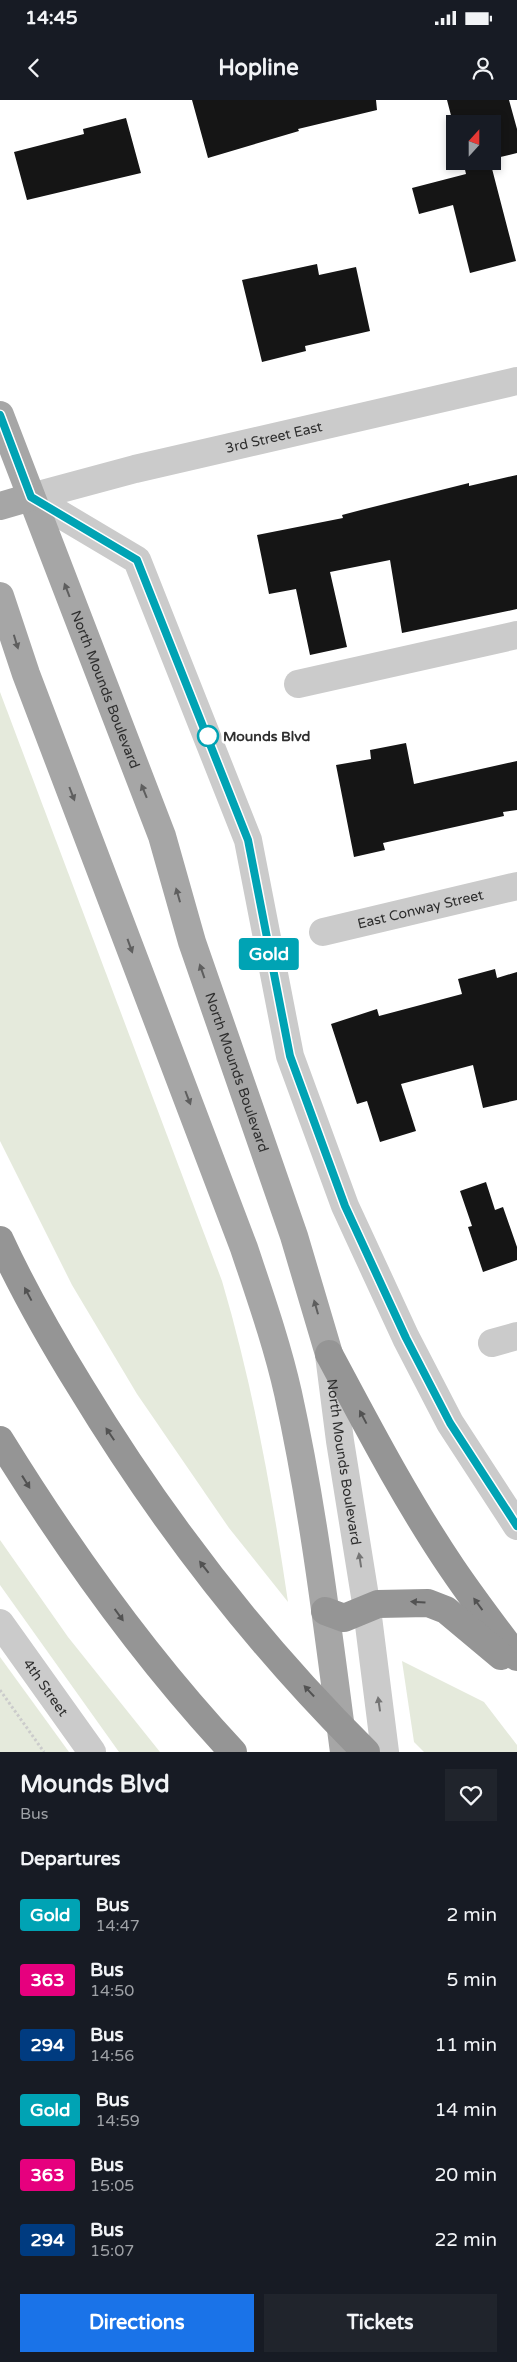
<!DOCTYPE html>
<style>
:root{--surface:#171b24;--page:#20242c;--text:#f1f3f6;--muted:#9ea1a6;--accent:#1a73e8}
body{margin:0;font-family:"Varela Round",sans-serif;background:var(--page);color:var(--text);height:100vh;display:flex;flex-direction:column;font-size:19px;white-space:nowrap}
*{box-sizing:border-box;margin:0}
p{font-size:16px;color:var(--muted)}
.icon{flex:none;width:28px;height:28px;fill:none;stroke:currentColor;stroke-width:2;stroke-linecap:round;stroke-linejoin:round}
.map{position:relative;height:1652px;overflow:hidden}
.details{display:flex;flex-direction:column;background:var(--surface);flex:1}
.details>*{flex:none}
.badge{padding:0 10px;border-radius:4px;font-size:18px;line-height:32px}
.needle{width:32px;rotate:21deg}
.controls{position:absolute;left:446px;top:15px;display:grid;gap:10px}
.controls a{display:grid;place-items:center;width:55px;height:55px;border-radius:0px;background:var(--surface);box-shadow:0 2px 8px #0003;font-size:25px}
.map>.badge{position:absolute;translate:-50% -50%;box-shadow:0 0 0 2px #fff}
h2{padding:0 20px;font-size:19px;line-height:45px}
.round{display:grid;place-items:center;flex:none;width:52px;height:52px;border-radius:0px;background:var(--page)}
.summary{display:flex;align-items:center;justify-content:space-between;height:85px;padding:0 20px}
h1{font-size:24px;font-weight:700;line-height:38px}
.cta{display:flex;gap:10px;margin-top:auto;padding:10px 20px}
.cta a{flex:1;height:58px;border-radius:0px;background:var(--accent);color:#fff;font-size:20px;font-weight:700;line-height:58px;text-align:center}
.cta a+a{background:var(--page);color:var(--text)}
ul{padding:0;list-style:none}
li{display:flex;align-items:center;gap:15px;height:65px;padding:0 20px}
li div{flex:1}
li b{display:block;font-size:19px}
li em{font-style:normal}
li .badge{min-width:55px;font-weight:700;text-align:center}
.status{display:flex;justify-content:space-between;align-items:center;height:35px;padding:0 25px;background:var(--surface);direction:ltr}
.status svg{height:14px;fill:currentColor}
header{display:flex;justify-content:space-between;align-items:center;height:65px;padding:0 20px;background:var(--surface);font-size:22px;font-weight:700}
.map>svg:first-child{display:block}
.green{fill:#e5eadc}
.building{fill:#151515}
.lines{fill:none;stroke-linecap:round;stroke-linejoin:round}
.path{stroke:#cbcbcb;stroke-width:3;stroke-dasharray:2.5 2.5;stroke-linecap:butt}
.minor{stroke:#cbcbcb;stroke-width:28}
.major{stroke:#a6a6a6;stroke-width:28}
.highway{stroke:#959595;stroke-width:28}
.oneway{fill:#5e5e5e}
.oneway2{fill:#525252}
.oneway3{fill:#757575}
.line-casing{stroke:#fff;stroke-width:11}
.line{stroke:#00a3b4;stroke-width:8}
.stop-dot{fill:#fff;stroke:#00a3b4;stroke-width:2.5}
.labels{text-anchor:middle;stroke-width:5;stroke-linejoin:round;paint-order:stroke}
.street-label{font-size:14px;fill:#2e2e2e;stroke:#fff}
.stop-label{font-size:14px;font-weight:bold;fill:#2e2e2e;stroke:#fff;text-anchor:start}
</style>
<div class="status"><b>14:45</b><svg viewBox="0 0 49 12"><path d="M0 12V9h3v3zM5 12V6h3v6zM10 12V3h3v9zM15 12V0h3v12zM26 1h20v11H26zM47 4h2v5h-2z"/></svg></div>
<header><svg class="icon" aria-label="back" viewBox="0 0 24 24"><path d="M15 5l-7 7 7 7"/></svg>Hopline<svg class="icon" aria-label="person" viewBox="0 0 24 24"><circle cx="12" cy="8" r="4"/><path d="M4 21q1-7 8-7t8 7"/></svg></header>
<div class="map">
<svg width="517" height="1652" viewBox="0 0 517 1652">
<rect width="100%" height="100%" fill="#fff"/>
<g class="green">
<path d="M0 592 222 1181C253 1286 272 1393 288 1502L229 1428 137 1294 72 1185 0 1041Z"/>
<path d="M0 1440 68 1537 160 1652H119L0 1485Z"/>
<path d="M0 1557 69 1652H0Z"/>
<path d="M402 1561 484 1602 517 1645V1652H424L414 1642Z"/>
</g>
<g class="building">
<path d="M192 0H376L377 10 298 29 299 31 208 58Z"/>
<path d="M447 0H509L517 29V53L492 59V24H455V31Z"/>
<path d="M126 18 141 73 27 100 14 52 84 34 83 29Z"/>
<path d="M463 61H490L516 161 470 173 453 105 419 114 412 88 466 74Z"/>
<path d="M317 164 319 175 356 167 370 231 305 246 306 251 262 262 242 180Z"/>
<path d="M517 375V509L402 533 390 460 330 472 347 547 310 555 296 489 269 494 257 435 343 418 342 415 361 410 469 383V386Z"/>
<path d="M406 643 414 684 517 661V710L503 712 504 716 383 743 385 750 354 757 336 665 371 659 370 650Z"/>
<path d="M495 869 497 878 517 872V1000L483 1008 473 965 401 984 416 1031 380 1042 367 1001 357 1004 331 924 377 909 379 916 462 894 458 879Z"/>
<path d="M486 1082 495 1110 503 1107 517 1147V1160L483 1172 468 1127 472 1126 460 1091Z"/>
</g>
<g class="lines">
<path class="path" d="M0 1590 44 1652"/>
<g class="minor">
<path d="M31 397 137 460 248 740 290 956 345 1106 406 1238 450 1323 517 1426"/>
<path id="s1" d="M31 397 135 369 517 281"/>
<path d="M298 584 517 535"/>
<path id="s2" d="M323 832 517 786"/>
<path d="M492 1243 517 1236"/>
<path id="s3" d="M329 1255 340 1341 367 1509 385 1652"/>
<path id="s4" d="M0 1523 92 1652"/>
</g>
<g class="major">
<path id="s5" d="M0 315 162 736 192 842 294 1136 329 1254"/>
<path d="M0 406 31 397"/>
<path d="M0 496 26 574 244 1148C260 1196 277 1244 288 1293 314 1411 328 1532 344 1652"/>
</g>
<g class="highway">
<path d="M0 1140C23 1190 51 1239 80 1286 160 1418 256 1543 366 1652"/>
<path d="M329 1254C368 1327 406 1400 452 1468 473 1499 495 1528 517 1557"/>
<path d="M0 1340C68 1450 145 1558 233 1652"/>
<path d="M325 1511 344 1518 378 1504 428 1503 446 1510 501 1556"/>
</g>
</g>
<defs><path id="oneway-solid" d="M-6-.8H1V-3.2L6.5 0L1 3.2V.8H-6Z" transform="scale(1.25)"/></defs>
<g class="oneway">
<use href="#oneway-solid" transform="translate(67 490) rotate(-111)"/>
<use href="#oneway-solid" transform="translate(16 542) rotate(73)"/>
<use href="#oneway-solid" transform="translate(144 691) rotate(-112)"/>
<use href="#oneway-solid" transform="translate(72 694) rotate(69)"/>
<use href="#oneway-solid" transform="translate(178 795) rotate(-106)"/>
<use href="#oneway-solid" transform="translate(130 846) rotate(70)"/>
<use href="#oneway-solid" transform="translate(202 871) rotate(-109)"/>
<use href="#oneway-solid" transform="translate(188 998) rotate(69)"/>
<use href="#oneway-solid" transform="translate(316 1207) rotate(-106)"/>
</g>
<g class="oneway2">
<use href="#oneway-solid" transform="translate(28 1194) rotate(-118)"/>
<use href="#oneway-solid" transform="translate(363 1317) rotate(-118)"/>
<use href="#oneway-solid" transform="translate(110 1334) rotate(-124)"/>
<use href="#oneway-solid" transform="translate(26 1382) rotate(58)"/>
<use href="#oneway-solid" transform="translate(204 1467) rotate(-128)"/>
<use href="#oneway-solid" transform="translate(418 1502) rotate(-176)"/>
<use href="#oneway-solid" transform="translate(478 1504) rotate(-126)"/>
<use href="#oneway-solid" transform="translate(119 1515) rotate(54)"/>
<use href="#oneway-solid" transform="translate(309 1591) rotate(-133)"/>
</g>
<g class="oneway3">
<use href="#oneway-solid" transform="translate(360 1460) rotate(-99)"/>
<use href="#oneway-solid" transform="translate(379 1604) rotate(-98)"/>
</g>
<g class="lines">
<defs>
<path id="line" d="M0 315 31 397 137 460 248 740 290 956 345 1106 406 1238 450 1323 517 1426"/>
</defs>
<use href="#line" class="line-casing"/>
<use href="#line" class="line"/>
</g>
<circle class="stop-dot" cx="208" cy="636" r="10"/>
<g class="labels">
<g class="street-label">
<text dy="5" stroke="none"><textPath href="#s1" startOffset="250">3rd Street East</textPath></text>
<text dy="5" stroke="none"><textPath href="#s5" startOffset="294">North Mounds Boulevard</textPath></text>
<text dy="5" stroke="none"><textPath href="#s2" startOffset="100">East Conway Street</textPath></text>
<text dy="5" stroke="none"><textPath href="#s5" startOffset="699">North Mounds Boulevard</textPath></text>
<text dy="5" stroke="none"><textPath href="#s3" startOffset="108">North Mounds Boulevard</textPath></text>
<text dy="5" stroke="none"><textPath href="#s4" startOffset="79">4th Street</textPath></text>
</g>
<g class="stop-label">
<text x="223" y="641">Mounds Blvd</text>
</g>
</g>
</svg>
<div class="controls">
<a><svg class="needle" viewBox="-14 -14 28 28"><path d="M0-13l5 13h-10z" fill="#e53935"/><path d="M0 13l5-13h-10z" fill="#9ea1a6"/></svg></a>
</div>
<b class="badge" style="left:269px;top:854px;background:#00a3b4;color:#fff">Gold</b>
</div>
<section class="details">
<div class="summary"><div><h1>Mounds Blvd</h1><p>Bus</p></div><a class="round"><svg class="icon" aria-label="heart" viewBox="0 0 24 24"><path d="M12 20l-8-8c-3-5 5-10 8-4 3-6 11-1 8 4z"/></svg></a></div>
<h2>Departures</h2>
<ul>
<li><span class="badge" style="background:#00a3b4;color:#fff">Gold</span><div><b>Bus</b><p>14:47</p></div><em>2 min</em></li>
<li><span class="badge" style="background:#e6007e;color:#fff">363</span><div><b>Bus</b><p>14:50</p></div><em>5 min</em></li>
<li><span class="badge" style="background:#003b80;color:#fff">294</span><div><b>Bus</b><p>14:56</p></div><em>11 min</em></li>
<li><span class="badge" style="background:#00a3b4;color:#fff">Gold</span><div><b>Bus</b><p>14:59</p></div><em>14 min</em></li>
<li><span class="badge" style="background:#e6007e;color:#fff">363</span><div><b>Bus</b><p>15:05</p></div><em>20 min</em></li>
<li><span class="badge" style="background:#003b80;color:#fff">294</span><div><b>Bus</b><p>15:07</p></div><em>22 min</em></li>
</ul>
<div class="cta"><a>Directions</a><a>Tickets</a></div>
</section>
